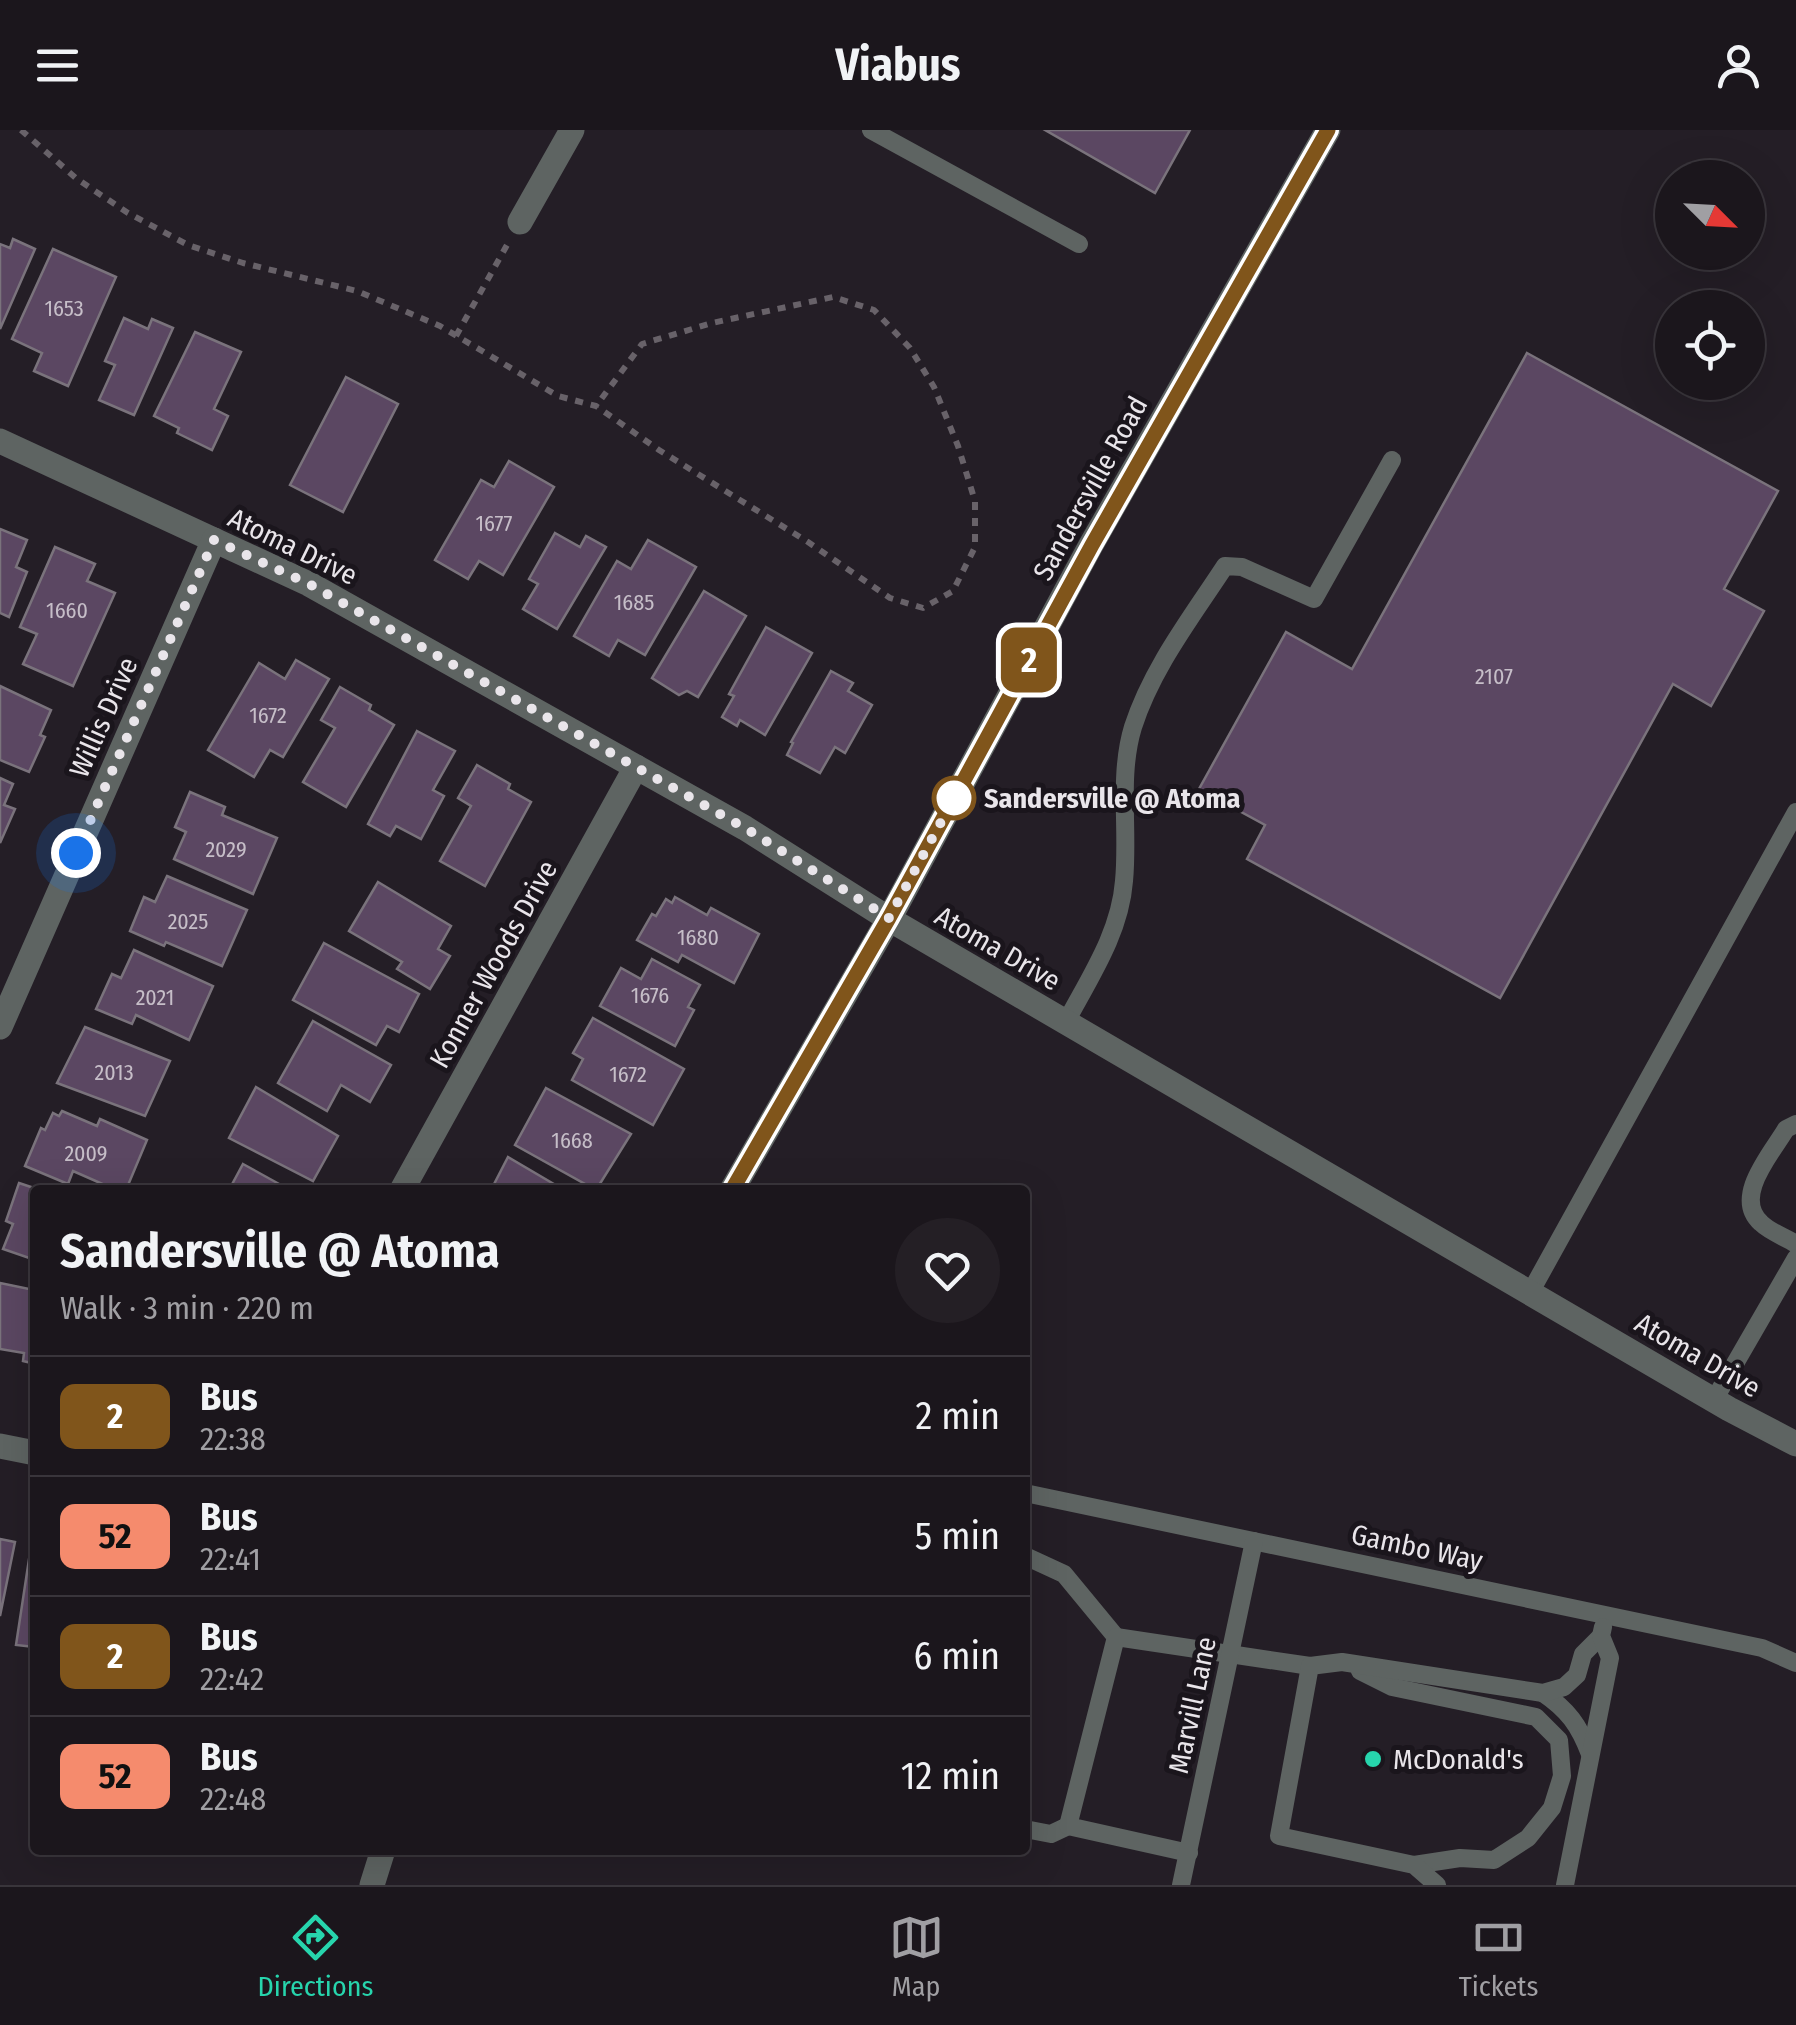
<!DOCTYPE html>
<meta charset="utf-8">
<style>
:root{--surface:#1b161c;--page:#241f25;--text:#f1f3f6;--muted:#a09fa3;--line:#39353b;--accent:#27d5ad}
body{margin:0;font-family:"Fira Sans Condensed",sans-serif;background:var(--page);color:var(--text);height:100vh;display:flex;flex-direction:column;font-size:38px;white-space:nowrap}
*{box-sizing:border-box;margin:0}
p{font-size:32px;color:var(--muted)}
.icon{flex:none;width:55px;height:55px;fill:none;stroke:currentColor;stroke-width:2;stroke-linecap:round;stroke-linejoin:round}
.map{position:relative;flex:1;overflow:hidden}
.drawer{position:absolute;left:30px;top:1055px;width:1000px;height:670px;display:flex;flex-direction:column;background:var(--surface);border-radius:10px;box-shadow:0 10px 40px #0002,0 0 0 2px var(--line)}
.drawer>*{flex:none}
.badge{padding:0 20px;border-radius:15px;font-size:35px;line-height:65px}
.needle{width:65px;rotate:114deg}
.controls{position:absolute;left:1655px;top:30px;display:grid;gap:20px}
.controls a{display:grid;place-items:center;width:110px;height:110px;border-radius:50%;background:var(--surface);box-shadow:0 10px 40px #0002,0 0 0 2px var(--line);font-size:50px}
.you{position:absolute;width:50px;height:50px;margin:-25px;border:8px solid #fff;border-radius:50%;background:#1a73e8;box-shadow:0 0 0 15px #1a73e833}
.map>.badge{position:absolute;translate:-50% -50%;box-shadow:0 0 0 5px #fff}
.round{display:grid;place-items:center;flex:none;width:105px;height:105px;border-radius:52px;background:var(--page)}
.headline{display:flex;align-items:center;justify-content:space-between;height:170px;padding:0 30px}
h1{font-size:48px;font-weight:700;line-height:75px}
ul{padding:0;list-style:none}
li{display:flex;align-items:center;gap:30px;height:120px;padding:0 30px;border-top:2px solid var(--line)}
li div{flex:1}
li b{display:block;font-size:38px}
li em{font-style:normal}
li .badge{min-width:110px;font-weight:700;text-align:center}
header{display:flex;justify-content:space-between;align-items:center;height:130px;padding:0 30px;background:var(--surface);font-size:45px;font-weight:700}
.dock{display:flex;justify-content:space-around;align-items:center;height:140px;border-top:2px solid var(--line);background:var(--surface);font-size:28px;color:var(--muted)}
.dock a{display:grid;justify-items:center;gap:5px}
.dock .active{color:var(--accent)}
.map>svg:first-child{display:block}
.building{fill:#5b4762;stroke:#7a737c;stroke-width:2.5}
.lines{fill:none;stroke-linecap:round;stroke-linejoin:round}
.path{stroke:#686269;stroke-width:6;stroke-dasharray:8 8;stroke-linecap:butt}
.service{stroke:#5e6462;stroke-width:18}
.minor{stroke:#5e6462;stroke-width:25}
.tertiary{stroke:#5e6462;stroke-width:25}
.line-casing{stroke:#fff;stroke-width:22}
.line{stroke:#80551b;stroke-width:15}
.walk{stroke:#e9e5ea;stroke-width:10;stroke-dasharray:0 18}
.stop-dot{fill:#fff;stroke:#80551b;stroke-width:5}
.poi-dot{fill:#27d5ad;stroke:#1a151c;stroke-width:4}
.labels{text-anchor:middle;stroke-width:10;stroke-linejoin:round;paint-order:stroke}
.number-label{font-size:22px;fill:#c6bec8}
.street-label{font-size:28px;fill:#e9e5ea;stroke:#1a151c}
.stop-label{font-size:28px;font-weight:bold;fill:#e9e5ea;stroke:#1a151c;text-anchor:start}
.poi-label{font-size:28px;fill:#e9e5ea;stroke:#1a151c;text-anchor:start}
</style>
<header><svg class="icon" aria-label="menu" viewBox="0 0 24 24"><path d="M4 6h16M4 12h16M4 18h16"/></svg>Viabus<svg class="icon" aria-label="person" viewBox="0 0 24 24"><circle cx="12" cy="8" r="4"/><path d="M4 21q1-7 8-7t8 7"/></svg></header>
<div class="map">
<svg width="1796" height="1755" viewBox="0 0 1796 1755">
<rect width="100%" height="100%" fill="#241e26"/>
<g class="building">
<path d="M1045 0H1190L1155 63Z"/>
<path d="M13 109 35 119 0 199V114L10 118Z"/>
<path d="M53 119 116 147 68 256 34 241 42 223 12 209Z"/>
<path d="M124 188 148 199 152 189 173 198 134 285 99 270 115 235 105 231Z"/>
<path d="M195 202 241 222 214 279 228 286 212 320 177 303 179 298 154 286Z"/>
<path d="M1527 223 1778 361 1724 459 1764 481 1711 576 1673 554 1500 868 1247 729 1265 695 1199 659 1286 502 1352 539Z"/>
<path d="M346 247 398 274 343 382 290 355Z"/>
<path d="M509 331 554 357 503 445 479 431 468 449 435 430 481 350 494 357Z"/>
<path d="M0 399 27 410 16 437 27 442 9 487 0 483Z"/>
<path d="M555 403 580 417 586 406 606 417 557 499 523 479 538 454 529 449Z"/>
<path d="M648 410 696 437 645 525 618 510 609 526 574 506 617 431 631 439Z"/>
<path d="M55 417 95 434 87 451 115 463 73 556 23 534 37 504 20 497Z"/>
<path d="M704 461 746 486 698 567 687 561 679 565 652 548Z"/>
<path d="M766 497 812 523 765 605 740 590 737 596 722 587 734 566 729 564Z"/>
<path d="M296 530 329 549 283 627 270 620 254 647 208 620 259 533 285 549Z"/>
<path d="M831 541 853 553 848 561 872 575 845 623 835 617 820 643 787 625 793 613 791 612Z"/>
<path d="M0 556 51 580 40 605 45 607 29 642 0 630Z"/>
<path d="M340 557 371 575 369 580 394 595 346 677 303 652 335 598 321 590Z"/>
<path d="M417 601 455 621 433 660 444 666 421 709 396 696 390 706 368 694Z"/>
<path d="M477 635 510 654 508 659 531 672 485 756 440 731 471 676 458 668Z"/>
<path d="M0 648 13 654 4 675 15 679 0 713Z"/>
<path d="M190 662 225 677 222 685 277 708 253 764 174 729 186 702 175 697Z"/>
<path d="M167 746 247 780 222 836 166 812 164 816 130 801 144 767 155 772Z"/>
<path d="M378 752 451 796 438 819 450 826 430 859 397 839 402 832 349 801Z"/>
<path d="M675 767 707 785 711 778 759 804 734 853 682 825 678 832 637 810 652 784 656 786 666 769 672 773Z"/>
<path d="M324 813 419 864 399 902 387 896 376 915 293 870Z"/>
<path d="M134 820 213 856 189 910 136 885 132 894 96 879 112 844 121 848Z"/>
<path d="M652 829 700 855 688 877 694 880 675 916 600 876 621 838 641 849Z"/>
<path d="M593 888 684 939 653 995 572 950 583 929 573 923Z"/>
<path d="M313 891 391 935 370 972 341 955 327 981 278 953Z"/>
<path d="M85 897 170 931 145 986 57 953Z"/>
<path d="M256 957 338 1006 313 1051 229 1008Z"/>
<path d="M546 958 631 1004 596 1060 515 1015Z"/>
<path d="M62 981 97 996 100 989 147 1010 126 1060H116L73 1041 68 1054 25 1036 41 998 45 1000 53 983 59 986Z"/>
<path d="M508 1027 564 1060H491Z"/>
<path d="M243 1034 290 1060H229Z"/>
<path d="M19 1053 40 1060H35V1130L3 1119 13 1094 6 1091Z"/>
<path d="M0 1153 34 1160 35 1234 23 1231 24 1223 0 1219Z"/>
<path d="M0 1409 15 1412 0 1486Z"/>
<path d="M31 1416 35 1417V1517L16 1515Z"/>
</g>
<g class="lines">
<g class="path">
<path d="M21 0 77 49 128 83 188 115 243 133 357 161 440 196 558 266 596 276 659 320 808 412 890 468 923 478 953 461 975 417V371L958 316 934 257 910 218 874 180 833 167 712 193 642 214 596 276"/>
<path d="M456 206 507 115"/>
</g>
<g class="service">
<path d="M871 0 1079 114"/>
<path d="M1066 892C1090 847 1120 803 1124 751 1129 700 1118 646 1133 597 1152 538 1191 488 1225 436L1242 437 1314 469 1392 330"/>
<path d="M1796 994 1786 999C1772 1023 1732 1067 1761 1093 1770 1102 1785 1107 1796 1114"/>
<path d="M1530 1163 1796 682"/>
<path d="M1714 1270 1796 1128"/>
<path d="M1025 1363 1762 1518 1796 1533"/>
<path d="M1025 1426 1064 1444 1116 1507"/>
<path d="M1360 1541 1392 1557 1536 1587 1559 1610 1562 1646 1552 1678 1528 1708 1494 1730 1460 1728 1414 1735"/>
<path d="M1543 1563C1568 1580 1579 1595 1590 1624"/>
<path d="M1025 1699 1051 1704 1068 1696"/>
<path d="M1189 1723 1068 1696 1116 1507 1310 1536"/>
<path d="M1181 1755 1254 1411"/>
<path d="M1437 1755 1414 1735 1279 1706 1310 1536 1342 1532 1543 1563 1564 1557 1577 1545 1583 1524 1601 1506"/>
<path d="M1565 1755 1610 1528 1601 1506 1603 1497"/>
</g>
<g class="minor">
<path d="M520 92 572 0"/>
<path d="M0 311 309 454 745 698 889 789 1729 1279 1796 1314"/>
<path d="M0 897 214 410"/>
<path d="M402 1060 636 637"/>
<path d="M0 1316 35 1323"/>
</g>
<g class="tertiary">
<path d="M732 1060 889 789 1091 415 1328 0"/>
<path d="M372 1755 383 1720"/>
</g>
</g>
<g class="lines">
<defs>
<path id="line" d="M732 1060 889 788 1092 415 1328 0"/>
</defs>
<use href="#line" class="line-casing"/>
<use href="#line" class="line"/>
<path class="walk" d="M76 723 214 410 309 454 745 698 889 788 954 668"/>
</g>
<circle class="stop-dot" cx="954" cy="668" r="20"/>
<circle class="poi-dot" cx="1373" cy="1629" r="10"/>
<g class="labels">
<g class="number-label">
<text x="64" y="186">1653</text>
<text x="494" y="401">1677</text>
<text x="634" y="480">1685</text>
<text x="67" y="488">1660</text>
<text x="1494" y="554">2107</text>
<text x="268" y="593">1672</text>
<text x="226" y="727">2029</text>
<text x="188" y="799">2025</text>
<text x="698" y="815">1680</text>
<text x="650" y="873">1676</text>
<text x="155" y="875">2021</text>
<text x="114" y="950">2013</text>
<text x="628" y="952">1672</text>
<text x="572" y="1018">1668</text>
<text x="86" y="1031">2009</text>
</g>
<g class="street-label">
<text transform="translate(1090 358) rotate(-61)" y="10">Sandersville Road</text>
<text transform="translate(293 416) rotate(26)" y="10">Atoma Drive</text>
<text transform="translate(103 587) rotate(-66)" y="10">Willis Drive</text>
<text transform="translate(998 818) rotate(30)" y="10">Atoma Drive</text>
<text transform="translate(493 834) rotate(-61)" y="10">Konner Woods Drive</text>
<text transform="translate(1698 1225) rotate(30)" y="10">Atoma Drive</text>
<text transform="translate(1417 1417) rotate(12)" y="10">Gambo Way</text>
<text transform="translate(1192 1575) rotate(-78)" y="10">Marvill Lane</text>
</g>
<g class="stop-label">
<text x="984" y="678">Sandersville @ Atoma</text>
</g>
<g class="poi-label">
<text x="1393" y="1639">McDonald's</text>
</g>
</g>
</svg>
<div class="controls">
<a><svg class="needle" viewBox="-14 -14 28 28"><path d="M0-13l5 13h-10z" fill="#e53935"/><path d="M0 13l5-13h-10z" fill="#a09fa3"/></svg></a>
<a><svg class="icon" aria-label="locate" viewBox="0 0 24 24"><circle cx="12" cy="12" r="6"/><path d="M12 2v4M12 18v4M2 12h4M18 12h4"/></svg></a>
</div>
<div class="you" style="left:76px;top:723px"></div>
<b class="badge" style="left:1029px;top:530px;background:#80551b;color:#fff">2</b>
<section class="drawer">
<div class="headline"><div><h1>Sandersville @ Atoma</h1><p>Walk · 3 min · 220 m</p></div><a class="round"><svg class="icon" aria-label="heart" viewBox="0 0 24 24"><path d="M12 20l-8-8c-3-5 5-10 8-4 3-6 11-1 8 4z"/></svg></a></div>
<ul>
<li><span class="badge" style="background:#80551b;color:#fff">2</span><div><b>Bus</b><p>22:38</p></div><em>2 min</em></li>
<li><span class="badge" style="background:#f58b6d;color:#111">52</span><div><b>Bus</b><p>22:41</p></div><em>5 min</em></li>
<li><span class="badge" style="background:#80551b;color:#fff">2</span><div><b>Bus</b><p>22:42</p></div><em>6 min</em></li>
<li><span class="badge" style="background:#f58b6d;color:#111">52</span><div><b>Bus</b><p>22:48</p></div><em>12 min</em></li>
</ul>
</section>
</div>
<nav class="dock">
<a class="active"><svg class="icon" aria-label="directions" viewBox="0 0 24 24"><path d="M12 3l9 9-9 9-9-9zM9 14v-3h6M13 9l2 2-2 2"/></svg>Directions</a>
<a><svg class="icon" aria-label="map" viewBox="0 0 24 24"><path d="M3 6l6-2 6 2 6-2v14l-6 2-6-2-6 2zM9 4v14M15 6v14"/></svg>Map</a>
<a><svg class="icon" aria-label="tickets" viewBox="0 0 24 24"><path d="M3 7h18v10H3zM15 7v10"/></svg>Tickets</a>
</nav>
